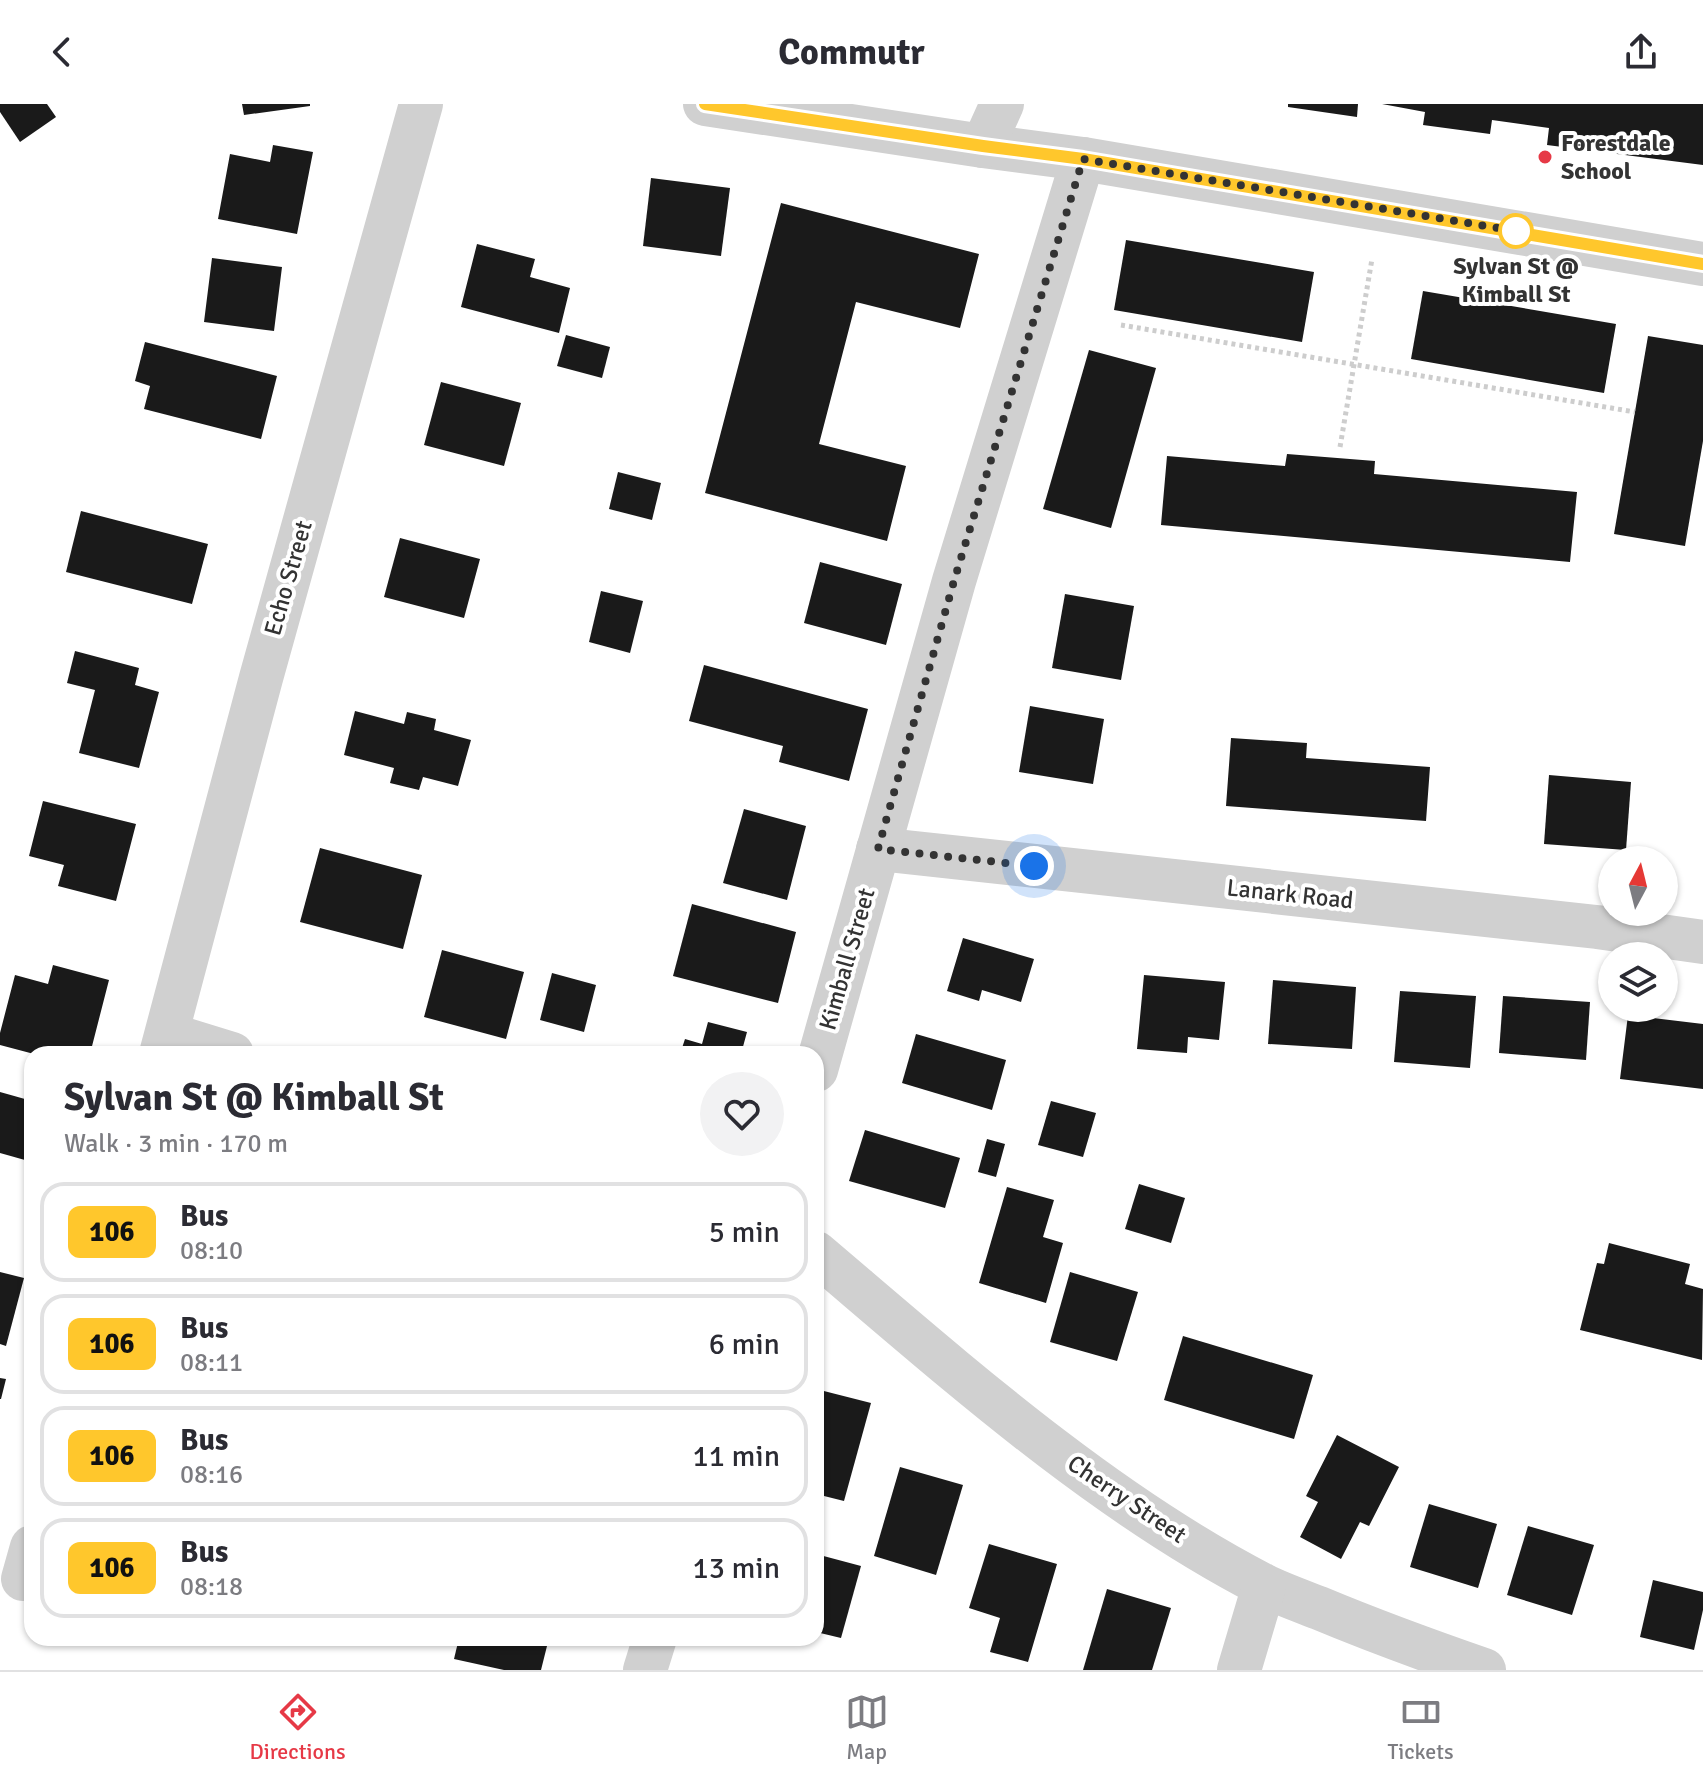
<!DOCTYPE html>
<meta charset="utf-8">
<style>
:root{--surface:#fff;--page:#f2f2f3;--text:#2b2b33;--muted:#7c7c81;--line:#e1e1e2;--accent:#e63946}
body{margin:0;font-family:Signika,sans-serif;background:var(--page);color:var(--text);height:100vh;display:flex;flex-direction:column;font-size:30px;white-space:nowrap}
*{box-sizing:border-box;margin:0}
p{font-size:26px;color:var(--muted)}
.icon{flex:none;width:44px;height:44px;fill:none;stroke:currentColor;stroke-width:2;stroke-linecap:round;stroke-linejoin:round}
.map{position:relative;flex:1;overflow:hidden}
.side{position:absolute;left:24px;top:942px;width:800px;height:600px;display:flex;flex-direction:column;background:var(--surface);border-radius:24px;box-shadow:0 2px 6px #0004}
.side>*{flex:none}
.badge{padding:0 16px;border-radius:12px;font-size:28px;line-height:52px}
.needle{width:52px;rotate:7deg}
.controls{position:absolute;left:1598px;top:742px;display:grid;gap:16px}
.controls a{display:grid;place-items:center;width:80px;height:80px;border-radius:50%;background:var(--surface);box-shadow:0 2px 6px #0004;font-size:40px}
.you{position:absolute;width:40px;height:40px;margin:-20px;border:6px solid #fff;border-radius:50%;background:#1a73e8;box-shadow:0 0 0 12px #1a73e833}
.map>.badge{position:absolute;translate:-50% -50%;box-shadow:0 0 0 4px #fff}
.round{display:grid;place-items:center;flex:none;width:84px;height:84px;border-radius:42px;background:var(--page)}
.overview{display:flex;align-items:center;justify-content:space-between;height:136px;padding:0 40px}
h1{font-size:38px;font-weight:700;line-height:60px}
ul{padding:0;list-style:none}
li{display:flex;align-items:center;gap:24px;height:100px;margin:0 16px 12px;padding:0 24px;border:4px solid var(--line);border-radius:24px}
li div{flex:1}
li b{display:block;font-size:30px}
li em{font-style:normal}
li .badge{min-width:88px;font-weight:700;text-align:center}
header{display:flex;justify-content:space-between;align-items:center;height:104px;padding:0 40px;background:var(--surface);font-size:36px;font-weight:700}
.dock{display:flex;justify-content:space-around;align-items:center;height:112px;border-top:2px solid var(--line);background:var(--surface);font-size:22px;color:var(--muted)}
.dock a{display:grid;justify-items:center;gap:4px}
.dock .active{color:var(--accent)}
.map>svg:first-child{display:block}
.building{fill:#1a1a1a}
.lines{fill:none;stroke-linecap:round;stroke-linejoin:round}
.path{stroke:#cdcdcd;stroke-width:5;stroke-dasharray:4 4;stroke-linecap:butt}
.minor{stroke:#d0d0d0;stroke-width:44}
.line-casing{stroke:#fff;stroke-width:18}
.line{stroke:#ffc72c;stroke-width:12}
.walk{stroke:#333;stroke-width:8;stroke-dasharray:0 14.4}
.poi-dot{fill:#e63946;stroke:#fff;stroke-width:3}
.stop-dot{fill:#fff;stroke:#ffc72c;stroke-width:4}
.labels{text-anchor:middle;stroke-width:8;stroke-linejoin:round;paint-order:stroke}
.poi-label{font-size:24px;font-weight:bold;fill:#333;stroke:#fff;text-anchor:start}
.stop-label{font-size:24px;font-weight:bold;fill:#333;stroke:#fff}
.street-label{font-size:24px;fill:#333;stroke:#fff}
</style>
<header><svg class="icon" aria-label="back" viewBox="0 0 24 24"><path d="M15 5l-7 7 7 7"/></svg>Commutr<svg class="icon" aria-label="share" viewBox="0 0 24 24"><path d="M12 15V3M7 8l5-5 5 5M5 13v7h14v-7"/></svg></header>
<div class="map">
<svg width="1703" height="1566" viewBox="0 0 1703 1566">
<rect width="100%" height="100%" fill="#fff"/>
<g class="building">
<path d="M0 0H47L56 13 20 38 0 8Z"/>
<path d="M242 0H310V2L244 11Z"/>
<path d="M1288 0H1358L1357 13 1288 3Z"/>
<path d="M1382 0H1703V61L1547 41 1549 24 1492 16 1490 30 1423 21 1425 8Z"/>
<path d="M273 41 313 48 297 130 218 115 230 50 270 58Z"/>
<path d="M651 74 730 84 721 152 643 142Z"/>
<path d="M781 99 979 150 960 224 856 198 819 340 906 362 887 437 705 389Z"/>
<path d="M1126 136 1314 168 1302 238 1114 206Z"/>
<path d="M477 140 535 155 530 173 570 184 559 229 461 203Z"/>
<path d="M212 154 282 163 274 227 204 218Z"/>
<path d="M1423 187 1616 220 1604 289 1411 255Z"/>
<path d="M566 231 610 243 602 274 557 262Z"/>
<path d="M1648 232 1703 241V337L1685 442 1614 430Z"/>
<path d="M145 238 277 272 261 335 144 305 150 282 135 277Z"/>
<path d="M1089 246 1156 264 1111 424 1043 405Z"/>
<path d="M441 278 521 299 504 362 424 341Z"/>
<path d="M1287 350 1375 357 1374 370 1577 388 1570 458 1161 421 1167 352 1285 362Z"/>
<path d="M618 368 661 379 652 416 609 405Z"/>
<path d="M81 407 208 440 192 500 66 468Z"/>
<path d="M400 434 480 455 464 514 384 493Z"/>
<path d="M820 458 902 480 886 541 804 519Z"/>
<path d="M601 487 643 497 630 549 589 538Z"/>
<path d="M1065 490 1134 502 1121 576 1052 564Z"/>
<path d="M75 547 139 564 135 581 159 588 139 664 79 649 95 586 67 579Z"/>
<path d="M704 561 868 605 849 677 779 658 783 642 689 617Z"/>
<path d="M1030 602 1104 615 1093 680 1019 668Z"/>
<path d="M355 607 404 620 407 608 436 615 434 626 471 636 458 682 423 673 419 686 390 679 394 664 344 651Z"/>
<path d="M1231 634 1307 639 1306 654 1430 663 1426 717 1226 702Z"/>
<path d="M1549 671 1631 678 1626 746 1544 740Z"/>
<path d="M43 697 136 720 116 797 58 782 64 761 29 752Z"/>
<path d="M744 705 806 722 787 796 723 779Z"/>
<path d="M320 744 422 771 403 845 300 818Z"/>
<path d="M692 800 796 828 778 899 673 872Z"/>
<path d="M963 834 1034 855 1021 898 982 886 979 897 947 887Z"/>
<path d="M442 846 524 868 506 935 424 913Z"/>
<path d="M53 861 109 876 90 950H34L0 941V929L15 871 48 880Z"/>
<path d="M552 869 596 881 584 928 540 916Z"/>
<path d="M1144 871 1225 878 1219 936 1188 933 1187 949 1137 945Z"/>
<path d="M1273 876 1356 883 1352 945 1268 940Z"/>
<path d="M1400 887 1476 892 1470 964 1394 958Z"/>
<path d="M1503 892 1590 898 1586 956 1499 949Z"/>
<path d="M1628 911 1703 920V985L1620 975Z"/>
<path d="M708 918 747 928 741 950H680L685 935 702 940Z"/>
<path d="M916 930 1006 956 992 1006 902 979Z"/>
<path d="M0 988 32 997V1058L0 1049Z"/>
<path d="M1051 997 1096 1009 1083 1053 1038 1041Z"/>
<path d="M865 1026 960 1054 945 1104 849 1077Z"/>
<path d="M987 1035 1005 1040 996 1073 978 1068Z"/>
<path d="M1139 1080 1185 1094 1171 1139 1125 1125Z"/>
<path d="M1007 1083 1054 1096 1043 1133 1063 1139 1046 1199 979 1179Z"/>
<path d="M1609 1139 1690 1160 1685 1180 1703 1185 1702 1256 1580 1226 1597 1159 1604 1160Z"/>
<path d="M0 1168 24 1174 6 1242 0 1240Z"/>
<path d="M1070 1168 1138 1188 1117 1257 1050 1238Z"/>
<path d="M1183 1232 1313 1271 1294 1335 1164 1296Z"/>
<path d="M0 1274 6 1275 1 1295H0Z"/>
<path d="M816 1285 871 1299 844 1397 816 1390Z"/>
<path d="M1337 1331 1399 1363 1369 1422 1360 1418 1341 1455 1300 1433 1318 1398 1306 1392Z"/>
<path d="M900 1363 963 1381 936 1471 874 1452Z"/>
<path d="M1429 1400 1497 1420 1478 1484 1410 1463Z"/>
<path d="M1528 1422 1594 1441 1572 1511 1507 1491Z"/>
<path d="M989 1440 1057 1460 1028 1558 990 1548 1000 1514 969 1504Z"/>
<path d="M816 1450 861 1462 841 1534 816 1528Z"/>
<path d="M1653 1476 1703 1488V1506L1694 1546 1640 1533Z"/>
<path d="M1107 1485 1171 1504 1152 1566H1083Z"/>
<path d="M180 1534H204L203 1540Z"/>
<path d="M459 1534H549L541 1566H504L454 1555Z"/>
</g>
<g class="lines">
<g class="path">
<path d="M1121 221 1635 308"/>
<path d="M1340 343 1372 155"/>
</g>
<g class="minor">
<path d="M705 0 983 42 1083 55 1703 160"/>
<path d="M983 42 1002 0"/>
<path d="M878 745 1597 823 1703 838"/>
<path d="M167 930 232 950"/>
<path d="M161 950 261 574 421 0"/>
<path d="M816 966 954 477 1083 55"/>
<path d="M816 1149C955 1267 1100 1397 1263 1481 1281 1490 1301 1497 1319 1504 1374 1527 1429 1547 1484 1566"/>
<path d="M23 1475 32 1443"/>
<path d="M645 1566 655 1534"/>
<path d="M1239 1566 1264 1482"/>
</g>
</g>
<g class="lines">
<defs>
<path id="line" d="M705 0 983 42 1083 55 1703 160"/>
</defs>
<use href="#line" class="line-casing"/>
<use href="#line" class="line"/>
<path class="walk" d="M1034 762 878 745 954 477 1083 55 1516 127"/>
</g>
<circle class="poi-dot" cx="1545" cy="53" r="8"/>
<circle class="stop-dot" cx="1516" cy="127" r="16"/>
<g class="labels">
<g class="poi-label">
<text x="1561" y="47">Forestdale<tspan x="1561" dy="28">School</tspan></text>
</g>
<g class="stop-label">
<text x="1516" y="170">Sylvan St @<tspan x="1516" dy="28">Kimball St</tspan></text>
</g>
<g class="street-label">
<text transform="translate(288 474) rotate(-74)" y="8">Echo Street</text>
<text transform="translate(1290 790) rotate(6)" y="8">Lanark Road</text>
<text transform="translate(847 855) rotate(-74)" y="8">Kimball Street</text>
<text transform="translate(1127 1395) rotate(34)" y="8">Cherry Street</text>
</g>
</g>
</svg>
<div class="controls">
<a><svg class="needle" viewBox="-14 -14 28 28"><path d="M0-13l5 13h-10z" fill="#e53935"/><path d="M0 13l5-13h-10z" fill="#7c7c81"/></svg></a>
<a><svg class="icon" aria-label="layers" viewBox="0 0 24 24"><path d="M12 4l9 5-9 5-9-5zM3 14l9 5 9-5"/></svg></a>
</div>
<div class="you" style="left:1034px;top:762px"></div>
<section class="side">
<div class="overview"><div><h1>Sylvan St @ Kimball St</h1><p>Walk · 3 min · 170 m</p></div><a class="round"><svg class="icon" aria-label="heart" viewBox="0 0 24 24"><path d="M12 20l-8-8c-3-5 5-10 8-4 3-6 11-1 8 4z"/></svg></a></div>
<ul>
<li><span class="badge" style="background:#ffc72c;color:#111">106</span><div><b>Bus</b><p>08:10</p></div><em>5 min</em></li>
<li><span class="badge" style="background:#ffc72c;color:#111">106</span><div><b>Bus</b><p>08:11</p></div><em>6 min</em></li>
<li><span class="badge" style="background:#ffc72c;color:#111">106</span><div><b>Bus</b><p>08:16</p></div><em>11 min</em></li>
<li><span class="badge" style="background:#ffc72c;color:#111">106</span><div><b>Bus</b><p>08:18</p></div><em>13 min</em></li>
</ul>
</section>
</div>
<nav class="dock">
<a class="active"><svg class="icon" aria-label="directions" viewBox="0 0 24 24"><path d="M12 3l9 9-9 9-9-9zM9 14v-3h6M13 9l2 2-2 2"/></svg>Directions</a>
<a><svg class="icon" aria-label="map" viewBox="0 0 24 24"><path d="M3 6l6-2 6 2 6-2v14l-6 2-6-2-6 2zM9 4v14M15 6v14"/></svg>Map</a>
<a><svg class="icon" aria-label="tickets" viewBox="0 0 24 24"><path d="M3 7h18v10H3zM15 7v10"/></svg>Tickets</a>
</nav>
